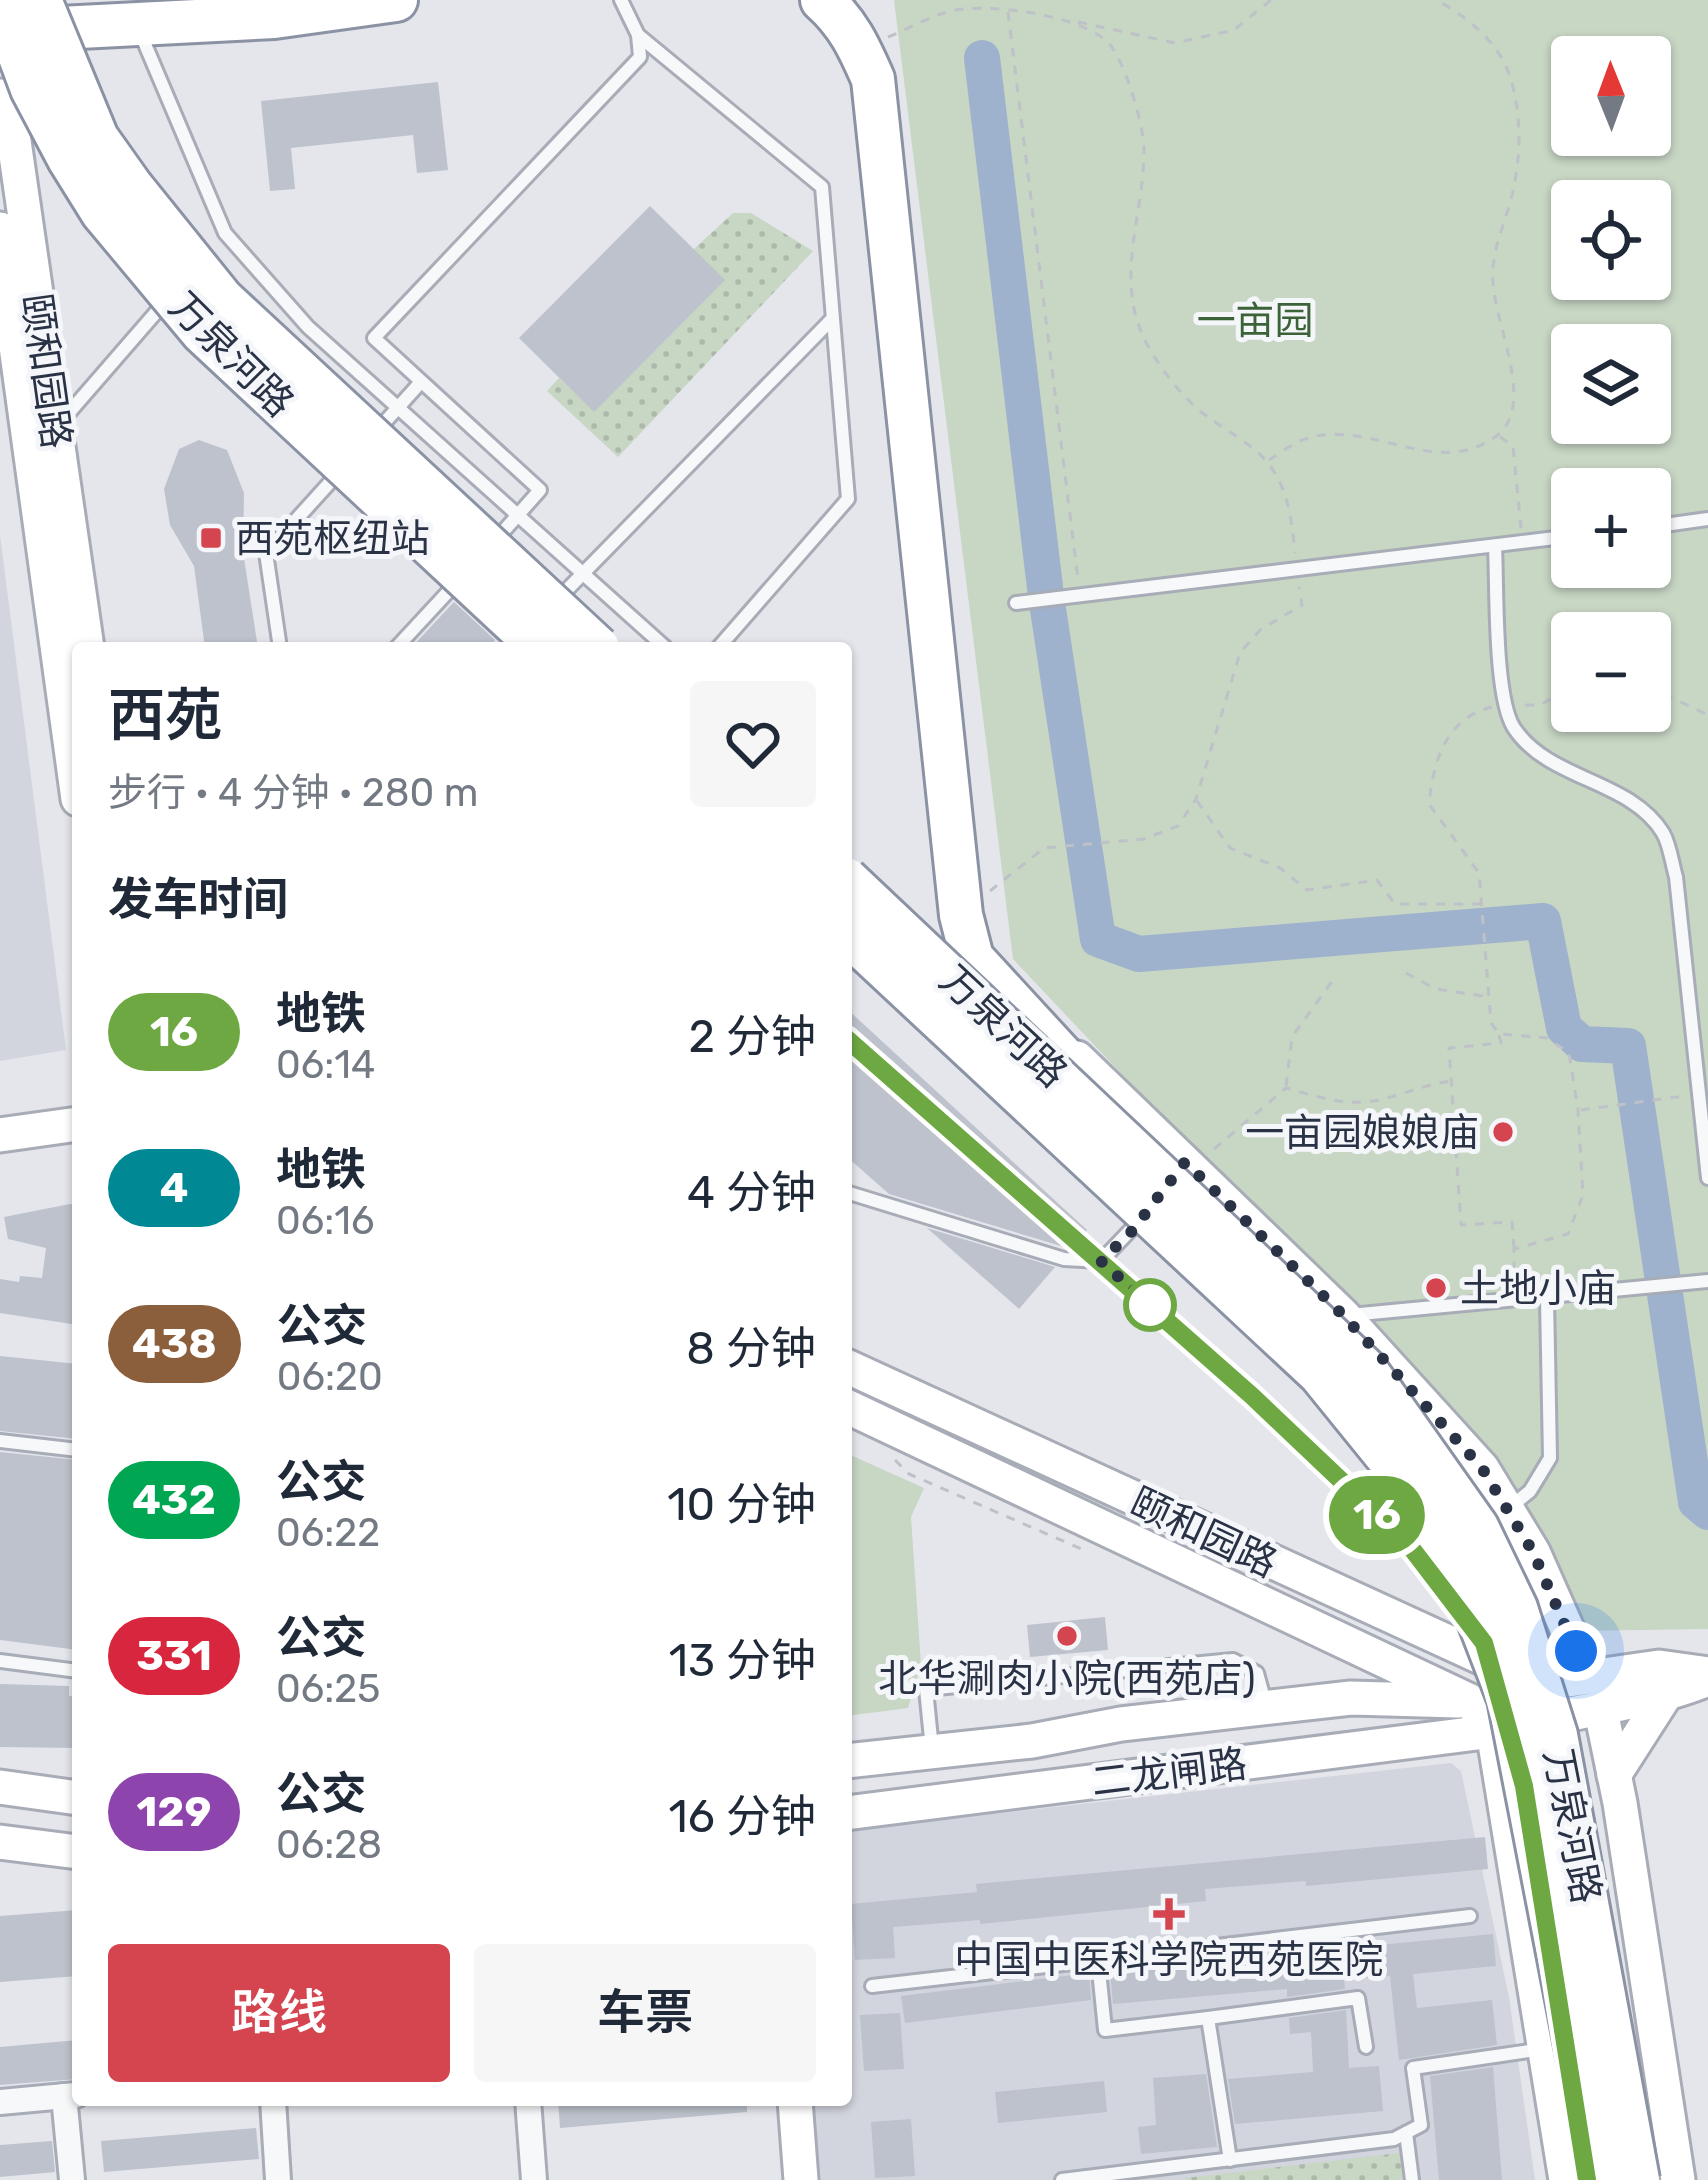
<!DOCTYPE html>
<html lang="zh">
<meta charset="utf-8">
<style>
:root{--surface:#fff;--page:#f6f6f7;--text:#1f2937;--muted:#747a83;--accent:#d54550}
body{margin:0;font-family:Rubik,"Noto Sans SC",sans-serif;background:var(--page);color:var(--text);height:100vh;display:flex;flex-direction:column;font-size:45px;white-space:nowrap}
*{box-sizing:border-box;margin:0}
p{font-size:39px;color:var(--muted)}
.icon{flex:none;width:66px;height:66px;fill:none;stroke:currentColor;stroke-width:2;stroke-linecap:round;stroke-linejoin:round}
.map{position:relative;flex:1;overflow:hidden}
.side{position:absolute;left:72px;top:642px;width:780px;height:1464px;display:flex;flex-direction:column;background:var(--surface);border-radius:12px;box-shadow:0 3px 9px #0004}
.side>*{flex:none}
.badge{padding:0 24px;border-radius:39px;font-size:42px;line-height:78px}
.needle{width:78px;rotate:359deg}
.controls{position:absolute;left:1551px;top:36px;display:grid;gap:24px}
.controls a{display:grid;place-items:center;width:120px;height:120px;border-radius:12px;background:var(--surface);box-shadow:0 3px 9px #0004;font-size:60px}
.you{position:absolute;width:60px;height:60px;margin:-30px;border:9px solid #fff;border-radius:50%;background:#1a73e8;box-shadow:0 0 0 18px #1a73e833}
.map>.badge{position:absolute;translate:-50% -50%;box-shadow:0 0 0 6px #fff}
h2{padding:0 36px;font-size:45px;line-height:108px}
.round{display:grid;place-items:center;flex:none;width:126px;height:126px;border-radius:12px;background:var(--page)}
.headline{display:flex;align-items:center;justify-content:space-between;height:204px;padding:0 36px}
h1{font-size:57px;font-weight:600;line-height:90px}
.button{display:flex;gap:24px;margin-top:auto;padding:24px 36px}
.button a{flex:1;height:138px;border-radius:12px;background:var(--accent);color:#fff;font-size:48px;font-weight:600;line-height:138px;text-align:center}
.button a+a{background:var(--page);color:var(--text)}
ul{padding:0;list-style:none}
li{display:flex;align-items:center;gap:36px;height:156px;padding:0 36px}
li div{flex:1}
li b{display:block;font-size:45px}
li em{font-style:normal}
li .badge{min-width:132px;font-weight:700;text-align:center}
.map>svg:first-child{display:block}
.built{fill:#d2d5de}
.grass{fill:url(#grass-dots)}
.park{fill:#c8d6c4;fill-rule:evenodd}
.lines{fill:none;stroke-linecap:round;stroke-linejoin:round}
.river{stroke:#9eb1cd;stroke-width:36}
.building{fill:#bdc2cc}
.lane-casing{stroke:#a8acb7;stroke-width:18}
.street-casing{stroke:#a8acb7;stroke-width:30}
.secondary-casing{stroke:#a8acb7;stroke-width:39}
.highway-casing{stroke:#8a92a4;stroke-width:48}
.path{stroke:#bec1c8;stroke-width:3;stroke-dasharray:9 9;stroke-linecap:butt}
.lane{stroke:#f7f8fa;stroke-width:12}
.street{stroke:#f7f8fa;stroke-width:24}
.secondary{stroke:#fff;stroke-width:33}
.highway{stroke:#fff;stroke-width:42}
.highway-bridge-casing{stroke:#8a92a4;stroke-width:48;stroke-linecap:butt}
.highway-bridge{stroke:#fff;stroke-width:42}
.line-casing{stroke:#fff;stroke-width:27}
.line{stroke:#6da843;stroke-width:18}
.walk{stroke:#2a3246;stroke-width:12;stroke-dasharray:0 21.6}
.poi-dot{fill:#d54550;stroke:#f4f6f9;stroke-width:4.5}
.stop-dot{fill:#fff;stroke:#6da843;stroke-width:6}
.labels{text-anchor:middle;stroke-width:10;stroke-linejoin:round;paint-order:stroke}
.park-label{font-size:39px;fill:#3c6237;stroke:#f4f6f9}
.street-label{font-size:39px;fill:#2a3246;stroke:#f4f6f9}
.poi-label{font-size:39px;fill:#2a3246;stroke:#f4f6f9;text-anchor:start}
</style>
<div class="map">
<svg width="1708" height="2180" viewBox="0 0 1708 2180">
<defs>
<pattern id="grass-dots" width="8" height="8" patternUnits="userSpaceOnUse" patternTransform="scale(3)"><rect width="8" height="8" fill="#c8d6c4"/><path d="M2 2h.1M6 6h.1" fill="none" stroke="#acb8aa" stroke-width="1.8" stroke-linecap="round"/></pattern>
</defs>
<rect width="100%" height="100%" fill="#e4e6ec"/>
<g class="built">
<path d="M0 535 66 1050 0 1061Z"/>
<path d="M1451 1763 1461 1771 1509 1997 1535 2180H815L809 2100H846V1830Z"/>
</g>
<g class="grass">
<path d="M733 213H751L813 251 618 457 547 391 559 378 594 411 694 249Z"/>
<path d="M1400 2153 1403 2180H1186L1185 2178Z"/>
</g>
<g class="park">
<path d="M894 0H1708V1629L1574 1631 1496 1471 1013 959ZM1572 57H1650V135H1572ZM1572 201H1650V279H1572ZM1572 345H1650V423H1572ZM1572 489H1650V567H1572ZM1572 633H1650V711H1572Z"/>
<path d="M846 1453 924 1488 911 1517 921 1665 908 1708 846 1716Z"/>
</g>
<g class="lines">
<path class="river" d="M982 58 1046 596 1098 939 1139 954 1543 921 1564 1028 1582 1044 1628 1046 1696 1502 1708 1512"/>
</g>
<g class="building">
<path d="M438 82 448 170 417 173 413 135 291 148 295 189 270 191 261 101Z"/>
<path d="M650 206 725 280 594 412 519 338Z"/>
<path d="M199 440 227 450 244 493 243 552 258 648H205L194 566 170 525 164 489 179 449Z"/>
<path d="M454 602 495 640 488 648H411Z"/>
<path d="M846 1008 1087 1230 1071 1249 889 1194 846 1156Z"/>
<path d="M70 1204 78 1205V1325L0 1313V1279L19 1282 20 1276 42 1278 46 1248 8 1239 4 1217Z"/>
<path d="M927 1228 1055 1267 1019 1309Z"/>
<path d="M0 1356 78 1364V1439L0 1431Z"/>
<path d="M0 1452 78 1460V1650L0 1640Z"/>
<path d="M1105 1617 1108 1650 1030 1657 1027 1625Z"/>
<path d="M0 1684 69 1686V1696H78V1748L0 1747Z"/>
<path d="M1485 1837 1488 1869 1306 1886V1881L1205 1889 1206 1901 980 1924V1920L893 1927 895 1958 855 1960 851 1904 977 1892 976 1884Z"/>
<path d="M78 1910V1976L0 1982V1916Z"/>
<path d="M1493 1934 1496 1966 1413 1974 1417 2008 1492 2000 1497 2045 1399 2060 1390 1976 1344 1980 1345 1989 1287 1997V1989L1113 2004 1110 1971Z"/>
<path d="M1089 1973 1091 2000 905 2023 901 1996Z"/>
<path d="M1346 2010 1349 2068 1379 2066 1383 2111 1235 2124 1228 2079 1313 2072 1311 2032 1290 2034 1289 2018Z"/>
<path d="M900 2013 904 2069 864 2071 860 2015Z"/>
<path d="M78 2040V2079L0 2085V2047Z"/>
<path d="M1493 2067 1502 2180H1439L1430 2076Z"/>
<path d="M1206 2074 1217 2147 1141 2154 1138 2127 1156 2125 1153 2078Z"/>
<path d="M1104 2081 1107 2112 998 2123 995 2092Z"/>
<path d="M558 2100H747V2112L560 2128Z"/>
<path d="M911 2119 915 2176 875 2178 871 2122Z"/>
<path d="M256 2128 259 2159 104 2172 101 2141Z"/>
<path d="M52 2141 55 2172 0 2177V2145Z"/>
</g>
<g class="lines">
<defs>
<g id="lane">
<path d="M139 30 225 233 308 327 666 648"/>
<path d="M638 35 822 187 848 499 718 648"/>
<path d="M60 423 165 302"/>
<path d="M376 432 420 383"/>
<path d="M1650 527 1708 519"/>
<path d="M493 543 540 490 374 338 640 57 638 35 621 0"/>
<path d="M1495 546C1497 587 1494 697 1514 728 1549 781 1630 779 1663 833 1670 845 1672 864 1676 877L1708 1178"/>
<path d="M555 602 831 320"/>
<path d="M1016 603 1572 536"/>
<path d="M280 648 266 553 342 469"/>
<path d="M396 648 459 580"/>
<path d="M846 1192 1064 1259 1101 1261 1141 1219"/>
<path d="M1350 1315 1708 1281"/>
<path d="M0 1441 78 1450"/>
<path d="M1508 1509 1530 1491 1550 1458 1547 1299"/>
<path d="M0 1661 78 1671"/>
<path d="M932 1749 926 1689 1233 1660 1257 1673 1266 1706"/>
<path d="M1098 1960 1470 1916"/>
<path d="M872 1986 1098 1960 1105 2030 1208 2018 1230 2160"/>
<path d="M1208 2018 1358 1998 1366 2047"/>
<path d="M1406 2133 1412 2180"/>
<path d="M1062 2180 1394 2139 1421 2125 1413 2068 1543 2049"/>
</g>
<g id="street">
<path d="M64 2096 72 2180"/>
<path d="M273 2100 278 2180"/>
<path d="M528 2100 534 2180"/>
<path d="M0 2102 76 2095"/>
</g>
<g id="secondary">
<path d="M0 96 14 141 87 648"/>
<path d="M0 229 78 799"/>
<path d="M1077 1058 1343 1315 1482 1468 1533 1552 1588 1676"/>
<path d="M0 1135 78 1124"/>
<path d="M846 1366 1509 1670"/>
<path d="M846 1406 1470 1701 1493 1731 1566 2180"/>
<path d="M1520 1687 1659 1667 1708 1674"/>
<path d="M1600 1706 1620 1803 1678 2180"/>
<path d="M846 1761 1032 1741 1121 1724 1351 1698 1458 1701"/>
<path d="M1614 1775 1664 1697"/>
<path d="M0 1787 78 1798"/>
<path d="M846 1813 1493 1731C1564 1711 1640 1707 1708 1679"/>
<path d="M0 1842 78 1852"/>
<path d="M795 2100 801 2180"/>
</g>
<g id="highway">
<path d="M822 0C848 23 859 47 873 79L961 915 972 958 1064 1058 1075 1091"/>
<path d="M21 30 274 17 396 0"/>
</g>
</defs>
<use href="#lane" class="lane-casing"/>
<use href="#street" class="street-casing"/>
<use href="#secondary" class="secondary-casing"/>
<use href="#highway" class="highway-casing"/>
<g class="path">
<path d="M1008 12 1078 580"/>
<path d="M1078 22 1175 43 1234 30 1271 0"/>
<path d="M888 37C908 29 927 18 947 12 982 1 1088 15 1111 46 1126 66 1144 125 1144 150 1144 218 1112 281 1148 346 1161 369 1180 394 1199 410 1221 429 1254 443 1271 467 1289 493 1292 523 1295 553"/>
<path d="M1500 437 1513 446 1521 528"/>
<path d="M1269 460C1279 454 1290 445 1300 441 1366 414 1434 481 1495 437 1537 408 1496 329 1493 283 1491 253 1502 231 1510 203 1521 163 1523 117 1510 77 1500 43 1465 15 1436 0"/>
<path d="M1650 683 1666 695 1708 715"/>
<path d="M1525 705H1540L1572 687"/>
<path d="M1492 707C1445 718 1433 763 1429 804L1479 873 1491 1023 1499 1034 1547 1038 1569 1053 1578 1110 1583 1195 1568 1234 1514 1249V1281"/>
<path d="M1197 801 1230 848 1280 868 1307 890 1377 880 1395 904H1481"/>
<path d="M990 891 1044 848 1144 839 1178 826 1196 799 1240 653 1260 630 1302 605 1299 587"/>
<path d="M1406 973 1436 989 1490 997"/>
<path d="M1499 1035 1501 1043 1449 1048 1461 1225 1512 1222 1514 1248"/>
<path d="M1286 1086 1292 1037 1333 980"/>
<path d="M1581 1110 1684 1096"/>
<path d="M1214 1149 1286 1088C1315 1096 1344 1106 1374 1101 1401 1096 1425 1084 1452 1081"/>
<path d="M74 1152 78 1180"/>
<path d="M895 1460 909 1474 1086 1551"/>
</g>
<use href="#lane" class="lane"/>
<use href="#street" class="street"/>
<use href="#secondary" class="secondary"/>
<use href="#highway" class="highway"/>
<defs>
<g id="highway-bridge">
<path d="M40 0 97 138 131 186 222 299 598 648"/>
<path d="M0 3 32 89 69 159 102 212 203 333 541 648"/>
<path d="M846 879 1366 1370 1477 1527 1516 1608 1556 1735 1638 2180"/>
<path d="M846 932 1320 1374 1393 1464 1456 1561 1509 1699 1602 2180"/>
</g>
</defs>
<use href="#highway-bridge" class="highway-bridge-casing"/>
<use href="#highway-bridge" class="highway-bridge"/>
</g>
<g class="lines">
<defs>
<path id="line" d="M846 1038 1252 1396 1409 1545 1484 1643 1524 1786 1587 2180"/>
</defs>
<use href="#line" class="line-casing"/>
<use href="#line" class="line"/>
<path class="walk" d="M1150 1305 1101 1261 1132 1231 1185 1162 1343 1315 1482 1468 1533 1552 1576 1651"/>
</g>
<g class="poi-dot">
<rect x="199" y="526" width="24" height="24" rx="6"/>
<circle cx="1503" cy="1132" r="12"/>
<circle cx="1436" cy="1288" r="12"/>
<circle cx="1067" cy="1636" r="12"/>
<path d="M1163 1896h12v12h12v12h-12v12h-12v-12h-12v-12h12z"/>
</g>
<circle class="stop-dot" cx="1150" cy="1305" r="24"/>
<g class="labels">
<g class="park-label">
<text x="1255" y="334">一亩园</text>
</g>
<g class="street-label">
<text transform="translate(232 354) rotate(45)" y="14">万泉河路</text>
<text transform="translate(47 371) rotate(82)" y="14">颐和园路</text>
<text transform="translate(1004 1026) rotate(43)" y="14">万泉河路</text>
<text transform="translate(1204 1532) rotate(25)" y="14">颐和园路</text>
<text transform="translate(1169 1772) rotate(-7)" y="14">二龙闸路</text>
<text transform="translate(1573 1826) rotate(79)" y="14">万泉河路</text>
</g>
<g class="poi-label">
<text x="235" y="552">西苑枢纽站</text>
<text x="1479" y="1146" text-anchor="end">一亩园娘娘庙</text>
<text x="1460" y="1302">土地小庙</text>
<text x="1067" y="1692" text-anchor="middle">北华涮肉小院(西苑店)</text>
<text x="1169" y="1973" text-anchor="middle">中国中医科学院西苑医院</text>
</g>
</g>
</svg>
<div class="controls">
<a><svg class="needle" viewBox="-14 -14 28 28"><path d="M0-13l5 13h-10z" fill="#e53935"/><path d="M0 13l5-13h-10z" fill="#747a83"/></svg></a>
<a><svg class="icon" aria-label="locate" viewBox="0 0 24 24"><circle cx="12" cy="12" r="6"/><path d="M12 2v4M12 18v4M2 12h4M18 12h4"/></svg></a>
<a><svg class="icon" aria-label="layers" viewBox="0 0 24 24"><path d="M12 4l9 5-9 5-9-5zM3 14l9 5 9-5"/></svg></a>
<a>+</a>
<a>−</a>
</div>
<div class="you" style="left:1576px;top:1651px"></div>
<b class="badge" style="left:1377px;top:1515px;background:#6da843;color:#fff">16</b>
<section class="side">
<div class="headline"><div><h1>西苑</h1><p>步行 · 4 分钟 · 280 m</p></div><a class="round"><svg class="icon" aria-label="heart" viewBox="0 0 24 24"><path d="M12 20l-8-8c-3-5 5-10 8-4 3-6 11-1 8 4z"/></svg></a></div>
<h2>发车时间</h2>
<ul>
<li><span class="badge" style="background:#6da843;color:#fff">16</span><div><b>地铁</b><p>06:14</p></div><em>2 分钟</em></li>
<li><span class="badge" style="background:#008994;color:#fff">4</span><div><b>地铁</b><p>06:16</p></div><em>4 分钟</em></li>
<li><span class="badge" style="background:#8b5e3c;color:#fff">438</span><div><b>公交</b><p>06:20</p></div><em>8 分钟</em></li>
<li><span class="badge" style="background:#00a651;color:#fff">432</span><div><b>公交</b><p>06:22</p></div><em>10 分钟</em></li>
<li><span class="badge" style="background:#d7263d;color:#fff">331</span><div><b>公交</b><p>06:25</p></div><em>13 分钟</em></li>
<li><span class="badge" style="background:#8e44ad;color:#fff">129</span><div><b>公交</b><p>06:28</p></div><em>16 分钟</em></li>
</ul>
<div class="button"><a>路线</a><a>车票</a></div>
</section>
</div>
